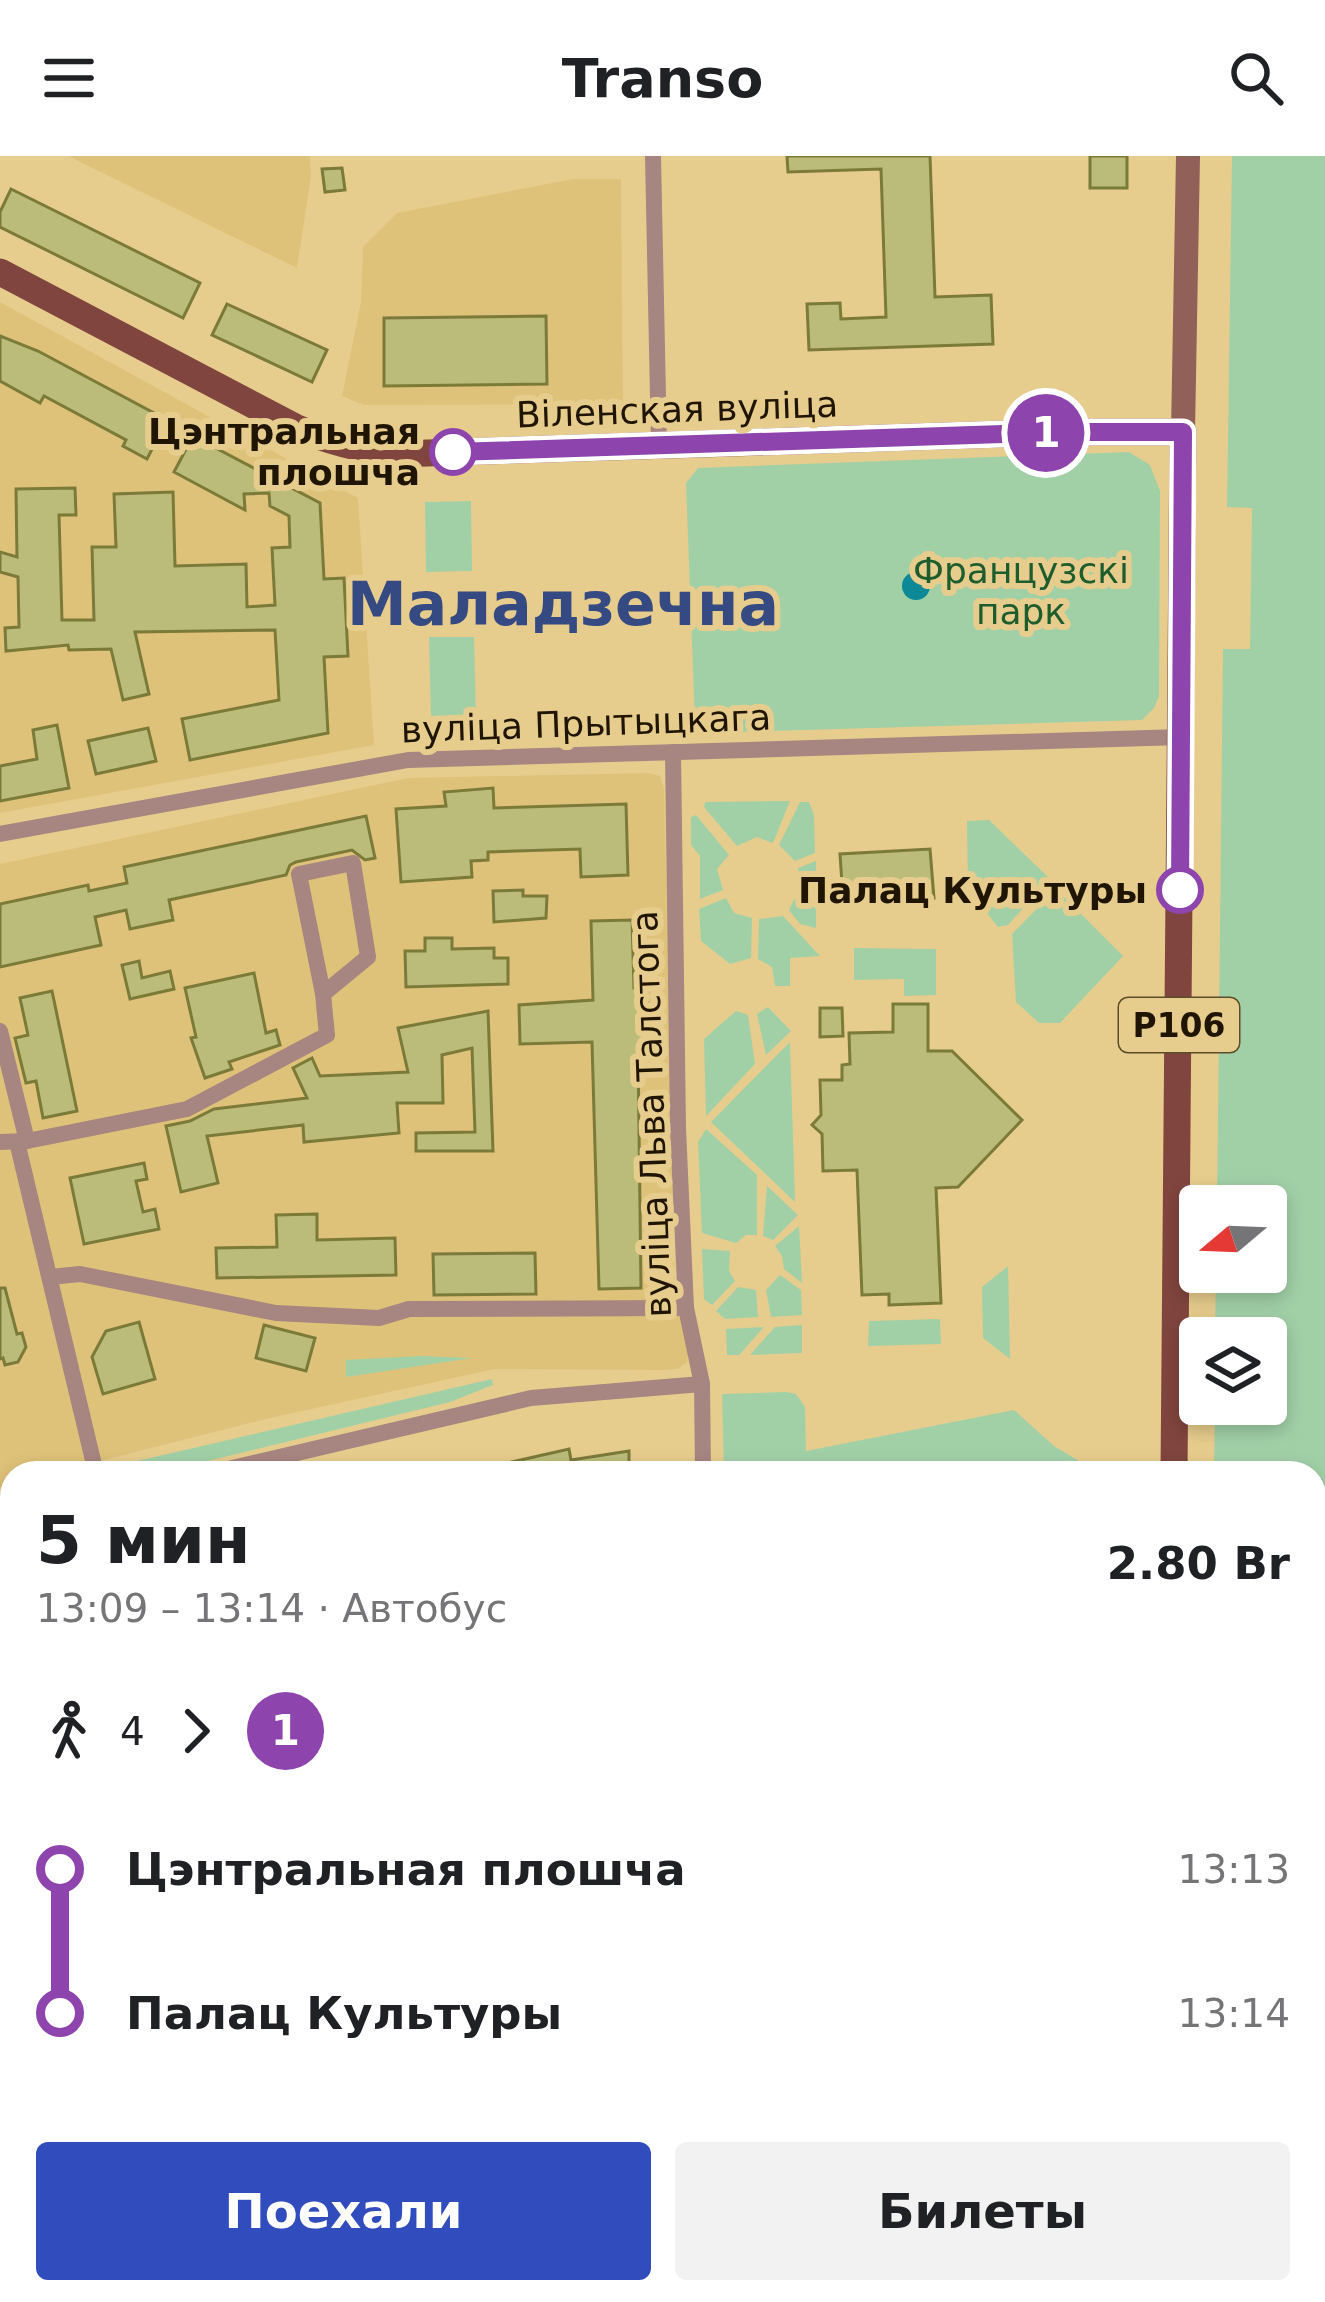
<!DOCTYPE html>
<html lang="ru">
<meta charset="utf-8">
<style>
:root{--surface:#fff;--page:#f2f2f2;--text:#202124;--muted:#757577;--accent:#314cbd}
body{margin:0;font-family:"DejaVu Sans",sans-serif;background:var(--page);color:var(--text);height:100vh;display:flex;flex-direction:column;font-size:45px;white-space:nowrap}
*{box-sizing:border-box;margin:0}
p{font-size:39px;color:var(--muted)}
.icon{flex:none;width:66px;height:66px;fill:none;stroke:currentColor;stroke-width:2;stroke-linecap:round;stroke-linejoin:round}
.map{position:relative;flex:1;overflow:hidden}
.drawer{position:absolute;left:0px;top:1305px;width:1326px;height:843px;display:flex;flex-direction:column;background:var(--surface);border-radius:36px 36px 0 0;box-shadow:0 6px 18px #0003}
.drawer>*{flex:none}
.badge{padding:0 24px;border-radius:39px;font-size:42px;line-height:78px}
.needle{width:78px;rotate:251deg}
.fabs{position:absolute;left:1179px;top:1029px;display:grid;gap:24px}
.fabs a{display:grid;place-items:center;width:108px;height:108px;border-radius:12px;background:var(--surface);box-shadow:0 6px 18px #0003;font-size:60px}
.map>.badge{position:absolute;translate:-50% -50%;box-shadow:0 0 0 6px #fff}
.legs{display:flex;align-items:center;gap:18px;height:132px;padding:0 36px;font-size:39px}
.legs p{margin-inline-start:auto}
.headline{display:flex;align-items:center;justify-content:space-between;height:204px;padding:0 36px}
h1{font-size:66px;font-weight:700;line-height:90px}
.action{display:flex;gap:24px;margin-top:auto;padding:24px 36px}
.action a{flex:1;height:138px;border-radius:12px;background:var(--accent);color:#fff;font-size:48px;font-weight:700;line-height:138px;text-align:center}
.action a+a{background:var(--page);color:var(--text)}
ul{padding:0 36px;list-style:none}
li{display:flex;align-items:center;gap:42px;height:144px;font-size:45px}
li i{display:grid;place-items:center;width:18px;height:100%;margin:0 15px;background:currentColor}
li i::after{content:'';width:30px;height:30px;margin:-15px;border:9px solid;border-radius:50%;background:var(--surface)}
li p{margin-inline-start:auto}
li:first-child i{background:linear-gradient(#0000 50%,currentColor 0)}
li:last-child i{background:linear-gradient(currentColor 50%,#0000 0)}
header{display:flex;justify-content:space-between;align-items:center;height:156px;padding:0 36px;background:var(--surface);font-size:54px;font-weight:700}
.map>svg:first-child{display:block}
.built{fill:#dfc279}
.green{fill:#a1d0a7}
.water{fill:#0d8897}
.building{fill:#bcbc7a;stroke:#7b7a39;stroke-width:3}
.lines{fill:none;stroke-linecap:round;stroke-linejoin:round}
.street{stroke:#a78580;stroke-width:16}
.secondary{stroke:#916059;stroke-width:24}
.primary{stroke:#80453e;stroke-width:27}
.line-1-casing{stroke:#fff;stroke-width:27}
.line-1{stroke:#8e44ad;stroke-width:18}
.stop-1-dot{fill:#fff;stroke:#8e44ad;stroke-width:6}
.labels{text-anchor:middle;stroke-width:12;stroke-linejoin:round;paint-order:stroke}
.shield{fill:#e7cd8d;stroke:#5b4c2a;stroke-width:3}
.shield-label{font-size:33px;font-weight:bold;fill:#1f1500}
.street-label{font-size:36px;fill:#1f1500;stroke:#e7cd8d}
.stop-label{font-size:36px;font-weight:bold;fill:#1f1500;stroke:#e7cd8d;text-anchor:end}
.park-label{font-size:36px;fill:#1d5c2c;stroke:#e7cd8d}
.town-label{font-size:60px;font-weight:bold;fill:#354983;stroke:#e7cd8d}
</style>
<header><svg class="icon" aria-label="menu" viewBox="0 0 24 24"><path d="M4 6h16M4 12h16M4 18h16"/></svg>Transo<svg class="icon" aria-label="search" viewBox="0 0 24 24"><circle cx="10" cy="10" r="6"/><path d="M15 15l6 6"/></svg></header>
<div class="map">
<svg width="1325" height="2146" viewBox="0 0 1325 2146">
<rect width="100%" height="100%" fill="#e7cd8d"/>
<g class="built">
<path d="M68 0H310L311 20 297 112Z"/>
<path d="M573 23H621L623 248 364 249 342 240 361 146 363 91 397 57Z"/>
<path d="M0 146 358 342 374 589 0 657Z"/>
<path d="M647 617 660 620 664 632 675 1130 690 1187 687 1206 678 1213 661 1214 495 1213 270 1262 52 1317H12V1328L0 1331V708L408 622Z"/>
</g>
<g class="green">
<path d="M1232 0H1325V1578L1314 1579V1317H1214L1215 1248H1266V1182H1215L1216 1116H1266V1050H1217L1223 493H1250L1252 352 1227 351Z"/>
<path d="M1129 296 1150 309 1160 335 1159 540 1154 552 1142 564 704 577 695 567 686 327 698 312Z"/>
<path d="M471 345 472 415 426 416 425 346Z"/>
<path d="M429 481H474L476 559 431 560Z"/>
<path d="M790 645 773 687 757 681 737 690 704 651 705 646Z"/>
<path d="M800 646H809L814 659 815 697 795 705 779 689Z"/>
<path d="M696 659 729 699 717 713 723 734 700 743V700L691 689V661Z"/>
<path d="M989 664 1050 723 1008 769 998 771 968 733 967 665Z"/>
<path d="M816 705V772L800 768 789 754 801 730 798 712Z"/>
<path d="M1056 733 1123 800 1060 867H1039L1016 846 1012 778Z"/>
<path d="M726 742 734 757 752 762 751 802 730 808 701 785 699 753Z"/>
<path d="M783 760 820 800 790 802V830H775L772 811 758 803 759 763Z"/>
<path d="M854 792 936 793V839L904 840V823L854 824Z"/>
<path d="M768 851 791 875 766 899 757 858Z"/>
<path d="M736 855 748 859 755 908 706 960 704 883Z"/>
<path d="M790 886 795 1046 711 966Z"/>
<path d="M706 973 757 1019V1079H746L736 1087 702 1077 698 986Z"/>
<path d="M767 1030 798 1059 773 1084 763 1080Z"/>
<path d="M799 1070 802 1127 784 1113 782 1100 775 1090Z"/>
<path d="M702 1093 730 1095 729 1115 735 1125 712 1149 704 1143Z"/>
<path d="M1008 1110 1010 1203 983 1182 982 1131Z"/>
<path d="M780 1119 801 1134 802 1159 771 1161 766 1134Z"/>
<path d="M738 1131 756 1134 758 1161 725 1163 716 1155Z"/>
<path d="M940 1163 941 1188 868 1190 869 1165Z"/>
<path d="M802 1169V1197L750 1199 775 1171Z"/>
<path d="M764 1171 739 1199H727L726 1173Z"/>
<path d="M420 1200 472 1202 346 1221V1204Z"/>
<path d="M492 1223 493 1229 450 1246 158 1317H107L103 1313Z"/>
<path d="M786 1236 796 1238 805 1251 806 1295 1014 1254 1054 1290 1099 1317H724L722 1238Z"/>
</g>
<circle class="water" cx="916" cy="430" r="14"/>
<g class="building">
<path d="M787 0H930L935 141 991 139 993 188 809 194 807 148 840 147 841 163 886 161 881 13 788 16Z"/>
<rect x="1090" y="0" width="37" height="32"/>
<path d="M342 12 345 34 325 36 322 13Z"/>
<path d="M11 33 200 127 183 162 0 71V56Z"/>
<path d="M227 148 327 194 312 226 212 179Z"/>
<path d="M546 160 547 228 384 230V162Z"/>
<path d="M0 180 38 195 167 264 147 303 123 290 126 284 44 240 40 247 0 225Z"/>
<path d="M193 280 320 347 324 423 344 422 348 500 324 501 328 577 190 604 182 563 279 544 275 474 135 476 149 538 123 544 111 493 69 494 68 489 6 495 5 472 19 471 18 421 0 416V396L17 401 16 333 75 332 76 359H59L62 464H94L92 391H116L114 338 173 336 175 410 246 408 247 451 275 449 272 392 290 391 289 360 270 350 269 337 244 338 245 354 174 316Z"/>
<path d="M57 569 69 632 0 645V610L37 603 33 574Z"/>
<path d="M148 572 156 605 96 618 88 585Z"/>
<path d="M493 632 494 652 626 648 628 719 581 721 580 693 488 696V704L471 705 472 721 401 726 396 653 446 650 444 636Z"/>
<path d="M366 660 375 702 365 704 352 694 296 706 290 709 286 719 169 744 173 764 130 773 126 754 95 761 101 789 0 811V748L88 729 89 735 127 727 124 711Z"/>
<path d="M930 693 934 742 855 747 854 728H842L840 698Z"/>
<path d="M523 734V740H547L546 762 494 766 493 735Z"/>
<path d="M632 764 634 832H647L649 891 638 892 641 1132 599 1133 592 886 520 888 519 849 593 844 591 765Z"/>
<path d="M425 782H452V793L494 792V802H508V828L406 831 405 795H425Z"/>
<path d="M139 805 142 822 170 815 174 833 130 843 122 809Z"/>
<path d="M254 817 266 877 276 874 280 889 229 906 232 913 205 922 191 882 196 881 185 832Z"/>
<path d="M52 835 77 955 43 962 36 925 26 927 15 882 28 879 20 842Z"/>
<path d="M893 848H928V895H952L1022 964 958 1031 936 1032 941 1147 889 1149V1138L862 1139 857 1014 823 1015 822 978 812 969 821 959 820 924H842V909L850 908 849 877 893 876Z"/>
<path d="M820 852H842L843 880 820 881Z"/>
<path d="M488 855 493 995H416V977L475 976 472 892 442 899 443 947H397L399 977 304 986 303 969 207 980 218 1027 181 1036 166 970 190 965 214 953 307 942 293 912 312 902 320 920 408 916 398 872Z"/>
<path d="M144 1007 147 1023 136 1025 143 1056 155 1053 159 1073 84 1088 70 1022Z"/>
<path d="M317 1058V1084L395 1082 396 1119 217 1122 216 1092 277 1091 276 1059Z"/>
<path d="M535 1097 536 1138 434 1139 433 1098Z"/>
<path d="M0 1132H5L17 1178 22 1177 26 1191 18 1206 5 1209 3 1202 0 1203Z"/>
<path d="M139 1166 155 1223 103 1238 92 1201 106 1175Z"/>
<path d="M264 1169 315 1182 306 1215 256 1202Z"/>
<path d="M569 1293 571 1304 629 1295V1317H490V1311Z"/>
</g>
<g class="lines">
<g class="street">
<path d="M653 0 659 289"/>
<path d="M673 596 678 972 686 1152 702 1228 703 1317"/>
<path d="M0 678 408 604 1181 581"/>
<path d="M0 875 27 985"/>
<path d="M0 986 27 985 187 953 327 879 323 838 299 718 353 707 368 801 323 838"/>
<path d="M17 986 96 1317"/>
<path d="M50 1121 80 1118 276 1157 379 1162 409 1153 686 1152"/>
<path d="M211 1317 531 1242 702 1228"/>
<path d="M0 1368 12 1365"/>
<path d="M0 1502 12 1499"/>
<path d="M1314 2130 1325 2128"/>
<path d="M1206 2146 1287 2136"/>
</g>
<g class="secondary">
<path d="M1183 276 1188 0"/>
<path d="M0 1922 12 1918"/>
</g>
<g class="primary">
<path d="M0 116 295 271C329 286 361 294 398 298L1064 276H1183L1174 1317"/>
<path d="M1314 1617 1325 1615"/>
<path d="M1177 2136V2146"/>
</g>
</g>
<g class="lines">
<defs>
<path id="line-1" d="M453 296 1064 276H1183L1180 734"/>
</defs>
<use href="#line-1" class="line-1-casing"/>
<use href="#line-1" class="line-1"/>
</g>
<g class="stop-1-dot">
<circle cx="453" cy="296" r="21"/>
<circle cx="1180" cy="734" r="21"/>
</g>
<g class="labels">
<rect class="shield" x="1119" y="842" width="120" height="54" rx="9"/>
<g class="shield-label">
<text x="1179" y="881">Р106</text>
</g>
<g class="street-label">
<text transform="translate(677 253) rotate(-2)" y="13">Віленская вуліца</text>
<text transform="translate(586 567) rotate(-2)" y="13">вуліца Прытыцкага</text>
<text transform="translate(651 958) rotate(-92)" y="13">вуліца Льва Талстога</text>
</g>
<g class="stop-label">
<text x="420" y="288">Цэнтральная<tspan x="420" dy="41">плошча</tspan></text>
<text x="1147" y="747">Палац Культуры</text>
</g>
<g class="park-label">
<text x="1021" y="427">Французскі<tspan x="1021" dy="41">парк</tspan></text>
</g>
<g class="town-label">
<text x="563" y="469">Маладзечна</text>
</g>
</g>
</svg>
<div class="fabs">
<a><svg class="needle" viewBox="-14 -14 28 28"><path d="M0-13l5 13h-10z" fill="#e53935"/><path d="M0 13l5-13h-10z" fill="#757577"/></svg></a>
<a><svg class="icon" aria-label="layers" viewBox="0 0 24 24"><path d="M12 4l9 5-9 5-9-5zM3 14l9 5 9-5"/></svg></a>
</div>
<b class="badge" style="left:1046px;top:277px;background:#8e44ad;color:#fff">1</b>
<section class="drawer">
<div class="headline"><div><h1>5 мин</h1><p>13:09 – 13:14 · Автобус</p></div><b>2.80 Br</b></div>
<div class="legs"><svg class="icon" aria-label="walk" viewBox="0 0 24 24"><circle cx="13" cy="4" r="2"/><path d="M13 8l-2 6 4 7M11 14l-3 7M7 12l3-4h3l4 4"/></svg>4<svg class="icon" aria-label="forward" viewBox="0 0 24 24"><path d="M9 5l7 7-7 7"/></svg><b class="badge" style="background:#8e44ad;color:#fff">1</b></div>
<ul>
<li><i style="color:#8e44ad"></i><b>Цэнтральная плошча</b><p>13:13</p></li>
<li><i style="color:#8e44ad"></i><b>Палац Культуры</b><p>13:14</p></li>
</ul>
<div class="action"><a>Поехали</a><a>Билеты</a></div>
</section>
</div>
